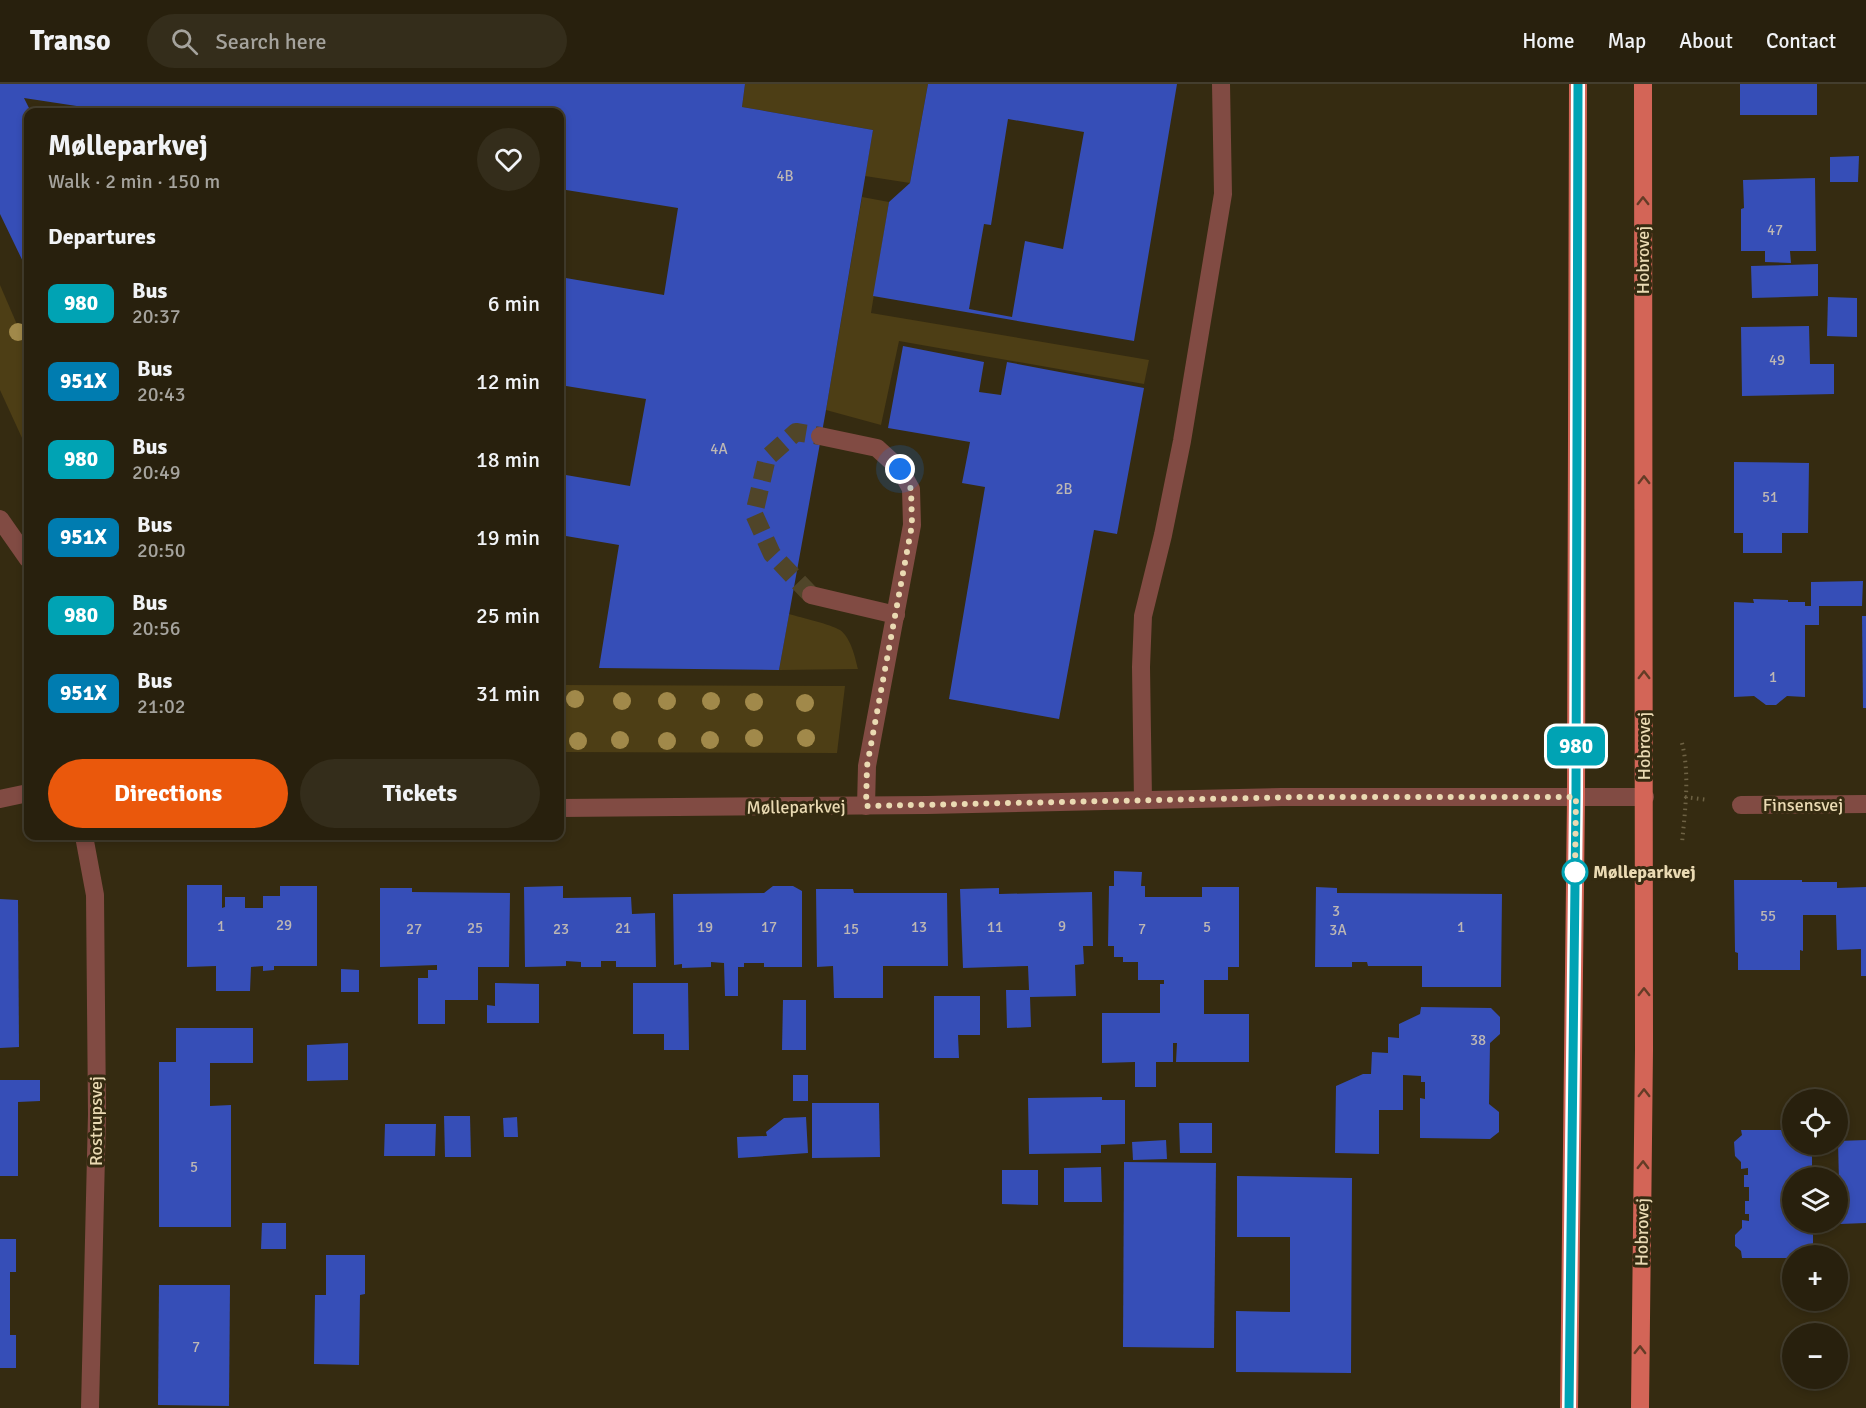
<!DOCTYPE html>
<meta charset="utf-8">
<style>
:root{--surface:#28200d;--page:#342d1b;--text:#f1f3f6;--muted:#a5a39d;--line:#443e2e;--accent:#ea580c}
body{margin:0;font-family:Signika,sans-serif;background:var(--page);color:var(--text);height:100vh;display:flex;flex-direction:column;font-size:22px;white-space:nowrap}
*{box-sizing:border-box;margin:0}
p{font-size:20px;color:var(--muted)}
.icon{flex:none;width:33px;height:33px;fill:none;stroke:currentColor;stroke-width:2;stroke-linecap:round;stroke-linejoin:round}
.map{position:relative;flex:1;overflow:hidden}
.details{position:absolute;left:24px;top:24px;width:540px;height:732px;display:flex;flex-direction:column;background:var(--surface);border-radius:12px;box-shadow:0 3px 9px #0003,0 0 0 2px var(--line)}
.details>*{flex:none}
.badge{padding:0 12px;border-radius:9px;font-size:21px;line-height:39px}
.controls{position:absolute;left:1782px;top:1005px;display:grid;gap:12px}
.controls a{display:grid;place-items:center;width:66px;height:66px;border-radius:50%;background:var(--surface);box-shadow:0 3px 9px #0003,0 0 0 2px var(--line);font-size:30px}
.you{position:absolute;width:30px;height:30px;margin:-15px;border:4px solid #fff;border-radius:50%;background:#1a73e8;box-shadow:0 0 0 9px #1a73e833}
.map>.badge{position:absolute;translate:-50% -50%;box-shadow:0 0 0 3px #fff}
h2{padding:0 24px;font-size:22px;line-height:54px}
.round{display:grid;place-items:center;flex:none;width:63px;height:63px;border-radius:32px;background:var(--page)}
.summary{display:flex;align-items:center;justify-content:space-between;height:102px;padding:0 24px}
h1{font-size:28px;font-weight:700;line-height:45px}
.action{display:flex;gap:12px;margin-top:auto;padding:12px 24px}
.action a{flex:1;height:69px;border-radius:36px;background:var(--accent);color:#fff;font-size:24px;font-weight:700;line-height:69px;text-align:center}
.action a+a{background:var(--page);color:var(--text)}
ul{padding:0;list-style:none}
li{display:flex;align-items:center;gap:18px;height:78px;padding:0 24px}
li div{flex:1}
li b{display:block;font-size:22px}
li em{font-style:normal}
li .badge{min-width:66px;font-weight:700;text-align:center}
header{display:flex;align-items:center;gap:36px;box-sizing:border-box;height:84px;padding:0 30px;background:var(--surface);border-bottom:2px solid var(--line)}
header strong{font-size:28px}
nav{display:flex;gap:33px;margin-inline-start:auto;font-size:21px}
.search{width:420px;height:54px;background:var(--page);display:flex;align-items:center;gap:15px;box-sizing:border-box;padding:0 21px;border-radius:33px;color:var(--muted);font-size:22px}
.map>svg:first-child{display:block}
.green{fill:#4d3e15}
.building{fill:#364eb7;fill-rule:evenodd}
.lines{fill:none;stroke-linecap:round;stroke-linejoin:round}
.minor-tunnel{stroke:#504529;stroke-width:18;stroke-dasharray:18 9;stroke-linecap:butt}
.path{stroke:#6e6244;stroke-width:4;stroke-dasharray:1.5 4.5;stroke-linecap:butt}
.minor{stroke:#814b43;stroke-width:18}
.major{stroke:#d36557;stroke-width:18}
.tree{fill:#a1894a}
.oneway{stroke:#643c26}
.line-casing{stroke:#fff;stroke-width:14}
.line{stroke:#00a3b4;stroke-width:9}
.walk{stroke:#eadab3;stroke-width:6;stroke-dasharray:0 10.8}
.stop-dot{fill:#fff;stroke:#00a3b4;stroke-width:3}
.labels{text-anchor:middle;stroke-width:6;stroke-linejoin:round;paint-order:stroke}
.number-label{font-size:15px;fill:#bdb7b4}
.street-label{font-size:18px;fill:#eadab3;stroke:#352b11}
.stop-label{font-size:18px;font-weight:bold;fill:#eadab3;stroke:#352b11;text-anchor:start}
</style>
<header>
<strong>Transo</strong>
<div class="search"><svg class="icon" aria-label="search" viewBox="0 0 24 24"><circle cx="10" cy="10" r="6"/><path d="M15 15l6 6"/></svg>Search here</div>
<nav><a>Home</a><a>Map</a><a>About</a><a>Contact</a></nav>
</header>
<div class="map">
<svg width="1866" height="1324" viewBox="0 0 1866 1324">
<rect width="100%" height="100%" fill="#352b11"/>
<g class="green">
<path d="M745 0H928L910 99 865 92 873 46 742 23Z"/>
<path d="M862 113 889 118 871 229 1149 276 1144 300 899 257 881 341 826 326Z"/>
<path d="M0 201 28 266V367L0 306Z"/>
<path d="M789 530C802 534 830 540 840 546 851 554 855 573 858 585L779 586Z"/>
<path d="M560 601 845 602 837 669 560 668Z"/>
<path d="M137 752H281L290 755 137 758Z"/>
</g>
<g class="building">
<path d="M0 0H745L742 23 873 46 826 326 779 586 599 584 619 461 560 451V390L630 402 646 315 560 301V193L664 211 678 124 560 105V28H116L24 14 31 28H28V188L0 130Z"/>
<path d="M928 0H1177L1134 257 873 212 889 118 910 99ZM1008 35 1084 48 1063 165 1025 157 1012 233 969 225 984 140 991 141Z"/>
<rect x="1740" y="0" width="77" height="31"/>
<path d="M1859 72 1858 98H1830V73Z"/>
<path d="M1815 94 1816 167H1790L1791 179 1765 178V167H1741V125L1744 124 1743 96Z"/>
<path d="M1818 180V212L1752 214 1751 182Z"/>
<path d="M1828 213 1857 214V253L1827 252Z"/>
<path d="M1809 242 1810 280H1834V310L1742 312 1741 243Z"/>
<path d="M903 262 984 278 979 308 1001 311 1007 278 1144 304 1117 450 1094 446 1059 635 949 615 985 403 962 399 970 358 888 344Z"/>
<path d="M1734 378 1809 379 1808 449H1782V469H1743V449H1734Z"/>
<path d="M1863 497 1862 522H1819V541H1805V613L1787 612 1776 621H1766L1754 612 1734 613V518L1754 519 1753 515 1788 516V518H1805V522H1811V498Z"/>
<path d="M1862 532H1866V624H1863Z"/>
<path d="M1114 787 1142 788 1141 802H1145V813H1202V803H1239V883H1228V896H1204V930H1249V978H1176L1177 959H1173V978H1156V1003H1135V978L1102 979V929H1160V900H1164V896H1138V878H1123V873H1114V862H1108L1109 802H1114Z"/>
<path d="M1734 796H1802V798H1837V804L1866 803V892H1861V865L1837 866 1836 831H1803V867L1800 866V886H1738V869L1735 868Z"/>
<path d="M187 801H222V824L225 823V813H245V824H263V812H280V802H317V882H274V886L263 887V882L251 883 250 907H216V882L187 883Z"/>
<path d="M563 802V814L631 813 632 830 655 829 656 883H616V877H601V883H581V878L566 877V882L525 883 524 803Z"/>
<path d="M773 802H793L802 807V883H764V879H744V883H738V912H725L724 879 711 878V883L682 884V880L674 881 673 810 764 809Z"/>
<path d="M1316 803 1337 804V809L1502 810 1501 903H1422V882H1368L1367 878H1352V883H1315Z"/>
<path d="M380 804H412V808L510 809 509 883H478V916H445V940H418V894H428V886H437V881L380 883Z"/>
<path d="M999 804V810L1092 808 1093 862H1083L1084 880 1075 881 1076 912 1030 913 1031 943 1007 944 1006 906H1029L1028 882 963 884 960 805Z"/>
<path d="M816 805H853L854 809H947L948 882H883V914H834L833 882 817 883Z"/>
<path d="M0 815 18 816 19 963 0 964Z"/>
<path d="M341 885 359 886V908H341Z"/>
<path d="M495 899 539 900V939H487V921L495 922Z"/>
<path d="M633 899H688L689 966H664V950H633Z"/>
<path d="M934 912H980V951H958L959 974H934Z"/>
<path d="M783 916H806V966H782Z"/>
<path d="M1421 923 1491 924 1500 933V950L1490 959 1489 1020 1499 1028V1048L1490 1055 1420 1054V1014L1425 1015V998H1421V992L1403 991V1026H1379V1070L1335 1069 1336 1002 1363 990H1371L1372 968 1388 969V953L1399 954V940L1420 930Z"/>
<path d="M176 944H253V979H210V1022L231 1021V1143H159V978H176Z"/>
<path d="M348 959V996L307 997V961Z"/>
<rect x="793" y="991" width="15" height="26"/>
<path d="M0 996H40V1017L18 1018V1092H0Z"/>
<path d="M1102 1013V1016H1125V1060L1101 1061V1069L1029 1070 1028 1014Z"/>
<path d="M812 1019H879L880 1073 812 1074Z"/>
<path d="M444 1032H470L471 1073H445Z"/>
<path d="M517 1033 518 1053H504L503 1034Z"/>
<path d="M806 1033 808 1069 738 1074 737 1053 767 1052 766 1048 784 1034Z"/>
<path d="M1179 1039H1212V1069H1180Z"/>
<path d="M385 1040H436L435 1072H384Z"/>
<path d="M1741 1046H1792V1060H1812V1094H1792V1138H1813V1172H1792V1174H1742L1741 1167 1735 1162V1151L1742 1144V1136L1749 1137V1130H1745V1117H1749V1103H1744V1091H1748V1084L1741 1085V1078L1735 1072 1734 1058 1742 1051Z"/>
<path d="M1166 1056 1167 1075 1133 1076 1132 1058Z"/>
<path d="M1866 1056V1139L1840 1140 1838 1057Z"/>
<path d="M1124 1078 1216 1079 1214 1264 1123 1263Z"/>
<path d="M1101 1083 1102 1118H1064V1084Z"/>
<path d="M1002 1086H1038V1121L1002 1120Z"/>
<path d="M1237 1092 1352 1094 1351 1289 1236 1288V1227L1290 1228V1153H1237Z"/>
<path d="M262 1139H286V1165H261Z"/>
<path d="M0 1155H16V1188H10V1251H16V1284H0Z"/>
<path d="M326 1171H365V1210L360 1211 359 1281 314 1280 315 1211H326Z"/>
<path d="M159 1201H230L229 1322 158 1321Z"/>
</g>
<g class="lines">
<path class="minor-tunnel" d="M811 511 772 470 754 430 767 374 796 348 820 352"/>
<g class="path">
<path d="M1682 659C1690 691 1685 727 1682 759"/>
<path d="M1685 713 1708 716"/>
</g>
<g class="minor">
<path d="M820 352 877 364 900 385 911 405 912 441 867 682 866 722"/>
<path d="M0 435 28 475"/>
<path d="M811 511 896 531"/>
<path d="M0 715 28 709"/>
<path d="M1143 716 1141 583 1143 532 1163 451 1182 357 1223 110 1221 0"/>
<path d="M1741 721 1866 720"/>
<path d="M560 724 927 721 1282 713H1645"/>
<path d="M84 752 95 811 97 1030 90 1324"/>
</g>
<g class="major">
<path d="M1569 1324 1576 713 1578 0"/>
<path d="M1640 1324 1644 966 1643 0"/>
</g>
</g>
<g class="tree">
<circle cx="18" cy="248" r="9"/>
<circle cx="575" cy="615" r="9"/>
<circle cx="622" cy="617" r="9"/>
<circle cx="667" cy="617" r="9"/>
<circle cx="711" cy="617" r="9"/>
<circle cx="754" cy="618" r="9"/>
<circle cx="805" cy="619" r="9"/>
<circle cx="754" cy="654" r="9"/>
<circle cx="806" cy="654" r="9"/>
<circle cx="620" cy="656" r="9"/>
<circle cx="710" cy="656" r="9"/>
<circle cx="578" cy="657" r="9"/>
<circle cx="667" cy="657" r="9"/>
</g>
<defs><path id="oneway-chevron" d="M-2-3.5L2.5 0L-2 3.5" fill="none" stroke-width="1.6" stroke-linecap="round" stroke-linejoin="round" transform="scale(1.5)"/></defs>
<g class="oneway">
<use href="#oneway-chevron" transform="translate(1643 117) rotate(-90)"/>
<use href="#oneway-chevron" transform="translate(1644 396) rotate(-90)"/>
<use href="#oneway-chevron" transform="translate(1644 591) rotate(-90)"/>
<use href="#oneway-chevron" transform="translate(1644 908) rotate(-90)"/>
<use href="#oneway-chevron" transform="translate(1644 1009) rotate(-90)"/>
<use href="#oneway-chevron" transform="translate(1643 1081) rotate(-89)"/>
<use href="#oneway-chevron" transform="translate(1640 1266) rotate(-89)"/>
</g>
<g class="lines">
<defs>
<path id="line" d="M1569 1324 1576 713 1578 0"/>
</defs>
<use href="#line" class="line-casing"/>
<use href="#line" class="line"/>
<path class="walk" d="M900 385 911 405 912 441 867 682 866 722 1303 713H1576L1575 788"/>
</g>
<circle class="stop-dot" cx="1575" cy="788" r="12"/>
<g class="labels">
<g class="number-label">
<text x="785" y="97">4B</text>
<text x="1775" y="151">47</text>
<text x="1777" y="281">49</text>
<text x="719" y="370">4A</text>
<text x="1064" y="410">2B</text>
<text x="1770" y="418">51</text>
<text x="1773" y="598">1</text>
<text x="1336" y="832">3</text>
<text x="1768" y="837">55</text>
<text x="284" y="846">29</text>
<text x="221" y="847">1</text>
<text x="1062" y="847">9</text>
<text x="705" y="848">19</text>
<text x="769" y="848">17</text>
<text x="919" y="848">13</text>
<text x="995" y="848">11</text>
<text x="1207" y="848">5</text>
<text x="1461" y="848">1</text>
<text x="475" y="849">25</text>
<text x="623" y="849">21</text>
<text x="414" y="850">27</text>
<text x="561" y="850">23</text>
<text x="851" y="850">15</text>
<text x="1142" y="850">7</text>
<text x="1338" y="851">3A</text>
<text x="1478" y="961">38</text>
<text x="194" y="1088">5</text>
<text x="196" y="1268">7</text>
</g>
<g class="street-label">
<text transform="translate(1643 176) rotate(-90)" y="6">Hobrovej</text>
<text transform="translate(1644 662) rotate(-90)" y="6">Hobrovej</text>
<text x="1803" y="727">Finsensvej</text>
<text transform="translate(796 723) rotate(-1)" y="6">Mølleparkvej</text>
<text transform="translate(96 1037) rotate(-90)" y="6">Rostrupsvej</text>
<text transform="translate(1642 1148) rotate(-89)" y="6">Hobrovej</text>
</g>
<g class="stop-label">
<text x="1593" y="794">Mølleparkvej</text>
</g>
</g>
</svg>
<div class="controls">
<a><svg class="icon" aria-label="locate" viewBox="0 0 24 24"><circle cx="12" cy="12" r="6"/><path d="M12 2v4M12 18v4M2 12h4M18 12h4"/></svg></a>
<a><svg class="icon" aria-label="layers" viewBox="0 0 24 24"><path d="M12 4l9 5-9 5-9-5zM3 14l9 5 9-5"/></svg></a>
<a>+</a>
<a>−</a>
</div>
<div class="you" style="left:900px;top:385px"></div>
<b class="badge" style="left:1576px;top:662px;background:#00a3b4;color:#fff">980</b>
<section class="details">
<div class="summary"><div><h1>Mølleparkvej</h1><p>Walk · 2 min · 150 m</p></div><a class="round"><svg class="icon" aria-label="heart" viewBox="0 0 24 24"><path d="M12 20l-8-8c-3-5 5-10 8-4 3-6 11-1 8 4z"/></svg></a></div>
<h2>Departures</h2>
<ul>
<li><span class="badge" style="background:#00a3b4;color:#fff">980</span><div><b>Bus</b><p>20:37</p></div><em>6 min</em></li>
<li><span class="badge" style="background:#007cb0;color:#fff">951X</span><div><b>Bus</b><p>20:43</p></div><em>12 min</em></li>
<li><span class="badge" style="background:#00a3b4;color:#fff">980</span><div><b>Bus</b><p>20:49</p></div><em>18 min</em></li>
<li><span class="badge" style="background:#007cb0;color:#fff">951X</span><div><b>Bus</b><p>20:50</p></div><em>19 min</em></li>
<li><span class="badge" style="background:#00a3b4;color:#fff">980</span><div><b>Bus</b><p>20:56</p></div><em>25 min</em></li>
<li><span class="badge" style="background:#007cb0;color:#fff">951X</span><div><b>Bus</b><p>21:02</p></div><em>31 min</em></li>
</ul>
<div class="action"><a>Directions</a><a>Tickets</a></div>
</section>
</div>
